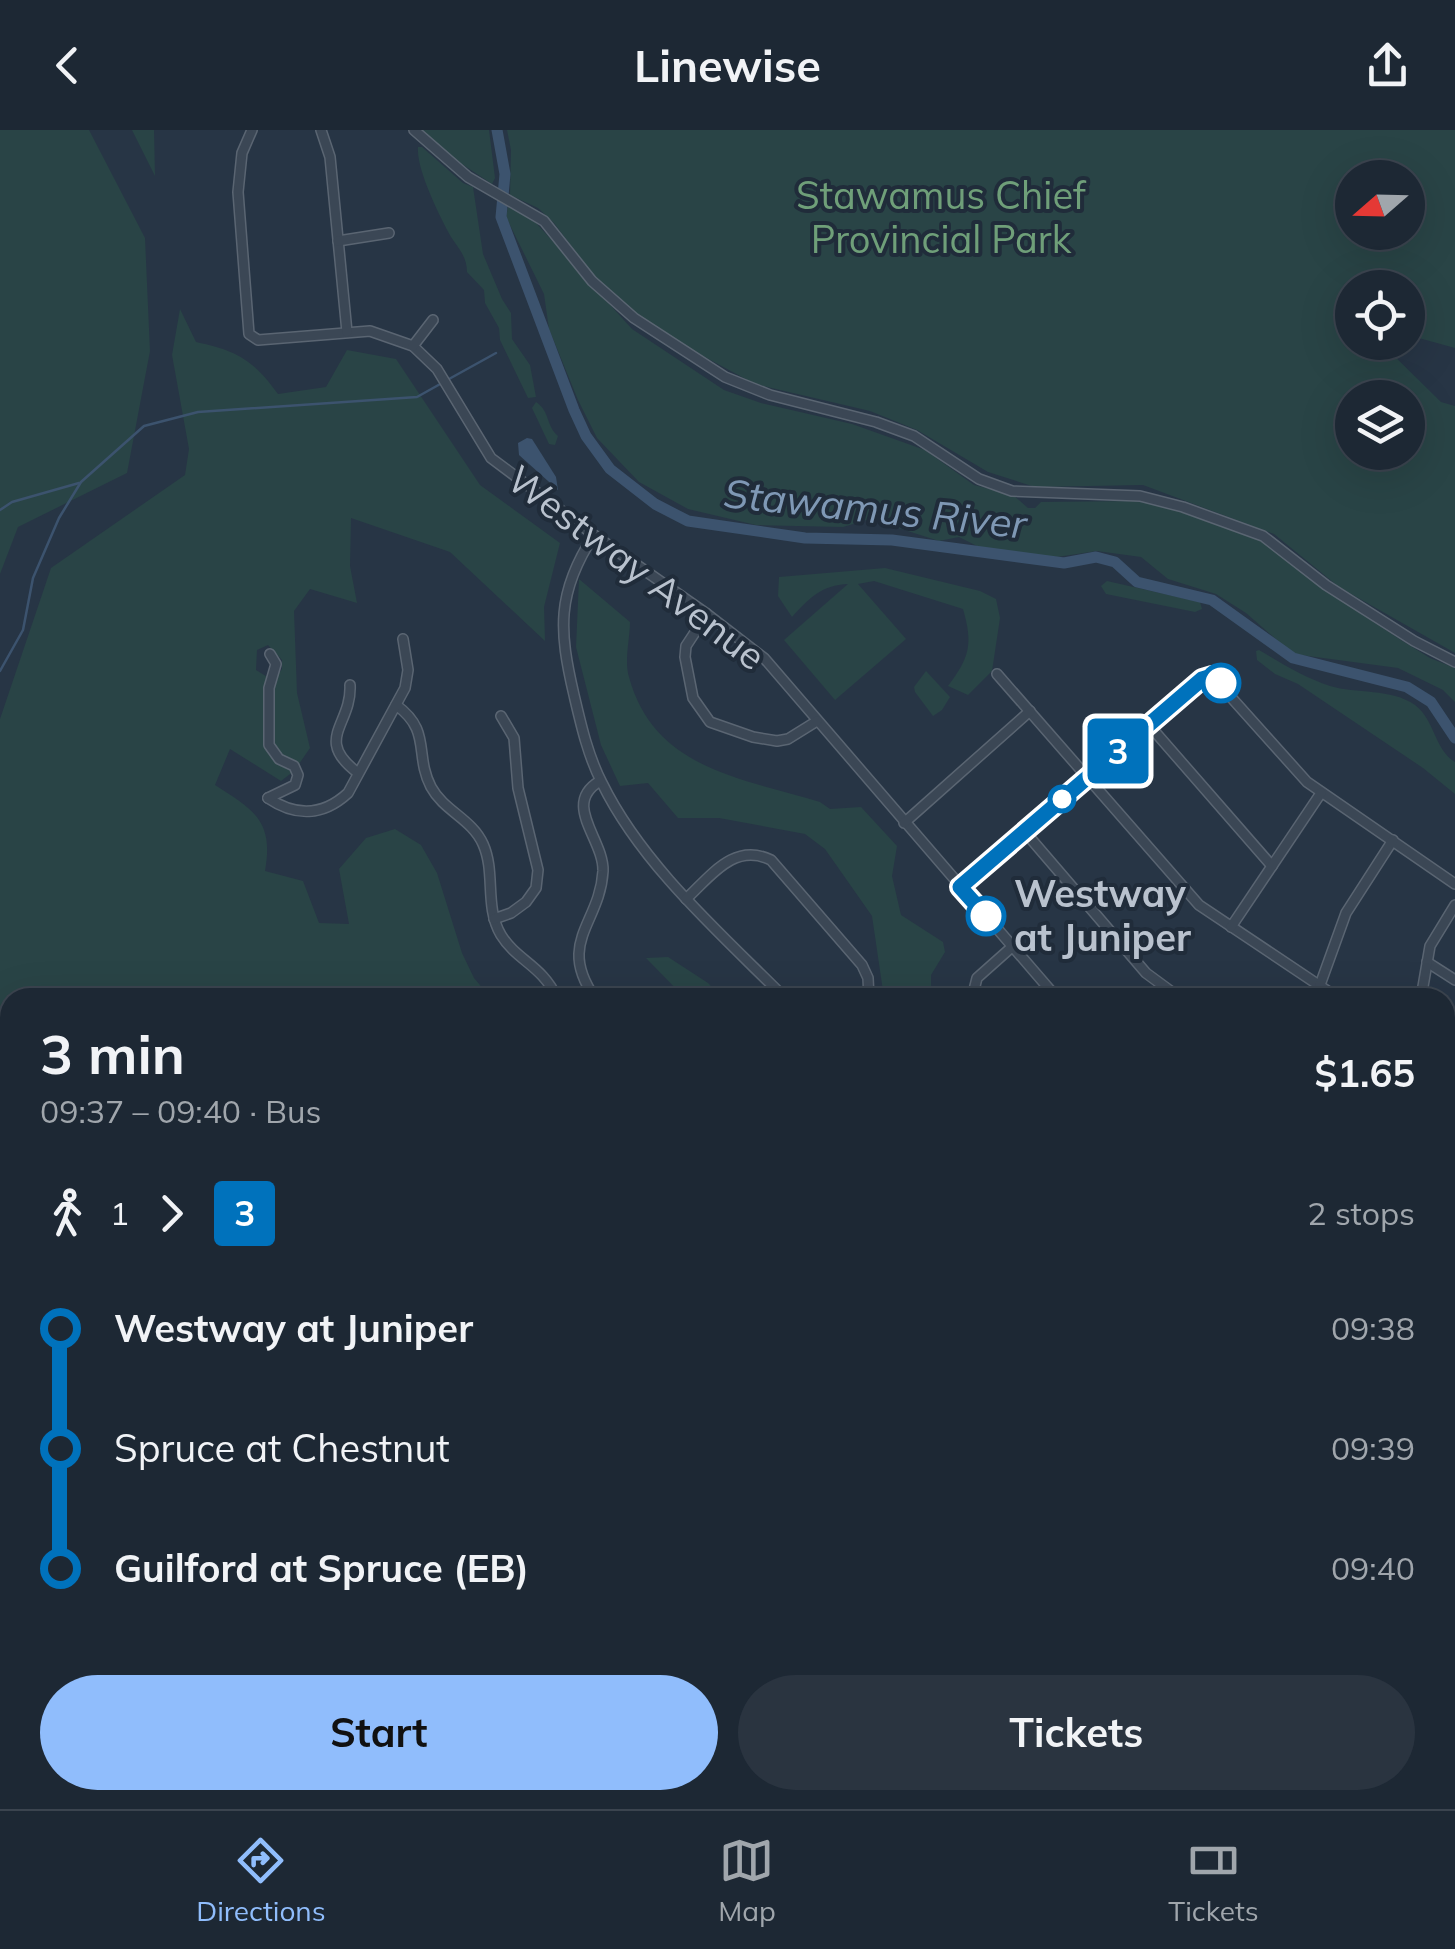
<!DOCTYPE html>
<meta charset="utf-8">
<style>
:root{--surface:#1d2834;--page:#2a3440;--text:#f1f3f6;--muted:#a0a6ac;--line:#3b444f;--accent:#90bdfc}
body{margin:0;font-family:Mulish,sans-serif;background:var(--page);color:var(--text);height:100vh;display:flex;flex-direction:column;font-size:38px;white-space:nowrap}
*{box-sizing:border-box;margin:0}
p{font-size:32px;color:var(--muted)}
.icon{flex:none;width:55px;height:55px;fill:none;stroke:currentColor;stroke-width:2;stroke-linecap:round;stroke-linejoin:round}
.map{position:relative;flex:1;overflow:hidden}
.panel{position:absolute;left:0px;top:858px;width:1455px;height:822px;display:flex;flex-direction:column;background:var(--surface);border-radius:30px 30px 0 0;box-shadow:0 10px 40px #0002,0 0 0 2px var(--line)}
.panel>*{flex:none}
.badge{padding:0 20px;border-radius:8px;font-size:35px;line-height:65px}
.needle{width:65px;rotate:250deg}
.tools{position:absolute;left:1335px;top:30px;display:grid;gap:20px}
.tools a{display:grid;place-items:center;width:90px;height:90px;border-radius:50%;background:var(--surface);box-shadow:0 10px 40px #0002,0 0 0 2px var(--line);font-size:50px}
.map>.badge{position:absolute;translate:-50% -50%;box-shadow:0 0 0 5px #fff}
.legs{display:flex;align-items:center;gap:15px;height:110px;padding:0 40px;font-size:32px}
.legs p{margin-inline-start:auto}
.overview{display:flex;align-items:center;justify-content:space-between;height:170px;padding:0 40px}
h1{font-size:55px;font-weight:700;line-height:75px}
.action{display:flex;gap:20px;margin-top:auto;padding:20px 40px}
.action a{flex:1;height:115px;border-radius:60px;background:var(--accent);color:#111;font-size:40px;font-weight:700;line-height:115px;text-align:center}
.action a+a{background:var(--page);color:var(--text)}
ul{padding:0 40px;list-style:none}
li{display:flex;align-items:center;gap:35px;height:120px;font-size:38px}
li i{display:grid;place-items:center;width:15px;height:100%;margin:0 12px;background:currentColor}
li i::after{content:'';width:25px;height:25px;margin:-12px;border:8px solid;border-radius:50%;background:var(--surface)}
li p{margin-inline-start:auto}
li:first-child i{background:linear-gradient(#0000 50%,currentColor 0)}
li:last-child i{background:linear-gradient(currentColor 50%,#0000 0)}
header{display:flex;justify-content:space-between;align-items:center;height:130px;padding:0 40px;background:var(--surface);font-size:45px;font-weight:700}
.menu{display:flex;justify-content:space-around;align-items:center;height:140px;border-top:2px solid var(--line);background:var(--surface);font-size:28px;color:var(--muted)}
.menu a{display:grid;justify-items:center;gap:5px}
.menu .active{color:var(--accent)}
.map>svg:first-child{display:block}
.green{fill:#294446;fill-rule:evenodd}
.water{fill:#3c536e}
.lines{fill:none;stroke-linecap:round;stroke-linejoin:round}
.stream{stroke:#3c536e;stroke-width:2.5}
.river{stroke:#3c536e;stroke-width:11}
.minor-casing{stroke:#5a6572;stroke-width:12}
.minor{stroke:#3b4755;stroke-width:9}
.line-1-casing{stroke:#fff;stroke-width:22}
.line-1{stroke:#0072bc;stroke-width:15}
.stop-1-dot{fill:#fff;stroke:#0072bc;stroke-width:5}
.labels{text-anchor:middle;stroke-width:8;stroke-linejoin:round;paint-order:stroke}
.park-label{font-size:38px;fill:#6f9f79;stroke:#202c3a}
.street-label{font-size:38px;fill:#b9c2ce;stroke:#202c3a}
.stop-label{font-size:38px;font-weight:bold;fill:#b9c2ce;stroke:#202c3a;text-anchor:start}
.water-label{font-size:40px;font-style:italic;fill:#7f98b5;stroke:#202c3a}
</style>
<header><svg class="icon" aria-label="back" viewBox="0 0 24 24"><path d="M15 5l-7 7 7 7"/></svg>Linewise<svg class="icon" aria-label="share" viewBox="0 0 24 24"><path d="M12 15V3M7 8l5-5 5 5M5 13v7h14v-7"/></svg></header>
<div class="map">
<svg width="1455" height="1679" viewBox="0 0 1455 1679">
<rect width="100%" height="100%" fill="#273545"/>
<g class="green">
<path d="M0 0H89L145 108 150 221 127 343 18 397 0 444Z"/>
<path d="M132 0H154L155 46Z"/>
<path d="M419 0H489L495 48 492 54 453 28Z"/>
<path d="M507 0H1455V218L1408 205V158H1352V212L1381 213 1441 272 1455 276V523L1339 457 1274 404 1143 355 1035 357 988 342 917 300 870 281 755 254 675 211 634 184 597 150 554 93 538 78 510 65 511 20ZM1352 48H1408V102H1352ZM1352 268H1408V322H1352Z"/>
<path d="M418 17H422L463 53 473 57 483 124 502 169 511 183 512 209 530 235 536 267 528 268 500 210 499 198 485 173 484 160 467 142C467 127 459 119 451 107 440 87 416 39 418 17Z"/>
<path d="M508 77 528 84 632 199 724 260 761 273 852 294 925 320 974 355 1013 365 1028 378H1035L1041 372 1134 371 1166 376 1262 411 1346 474 1401 510 1430 528 1455 538V572L1443 560 1398 538 1293 524 1246 483 1216 464 1168 449 1141 427 1097 421 1057 427 987 421 959 407 939 411 870 389 843 397 756 395 688 379 639 352 597 308 578 270 549 199 544 164 506 87Z"/>
<path d="M180 179 196 212C238 221 253 230 278 264L326 257 347 220 396 229 480 355 560 413 544 477 545 511 450 422 351 388 350 436 357 473 310 459 294 481 297 563 310 618 299 634 282 627 270 612 272 553 282 539V530L268 515 257 520 256 540 269 548 265 616 275 631 294 641 281 651 230 619 215 655C254 680 274 691 265 741L303 751 319 793 349 794 339 739 366 708 395 699 421 715 437 743 462 823 474 848 490 867 10 868V1670H1097L1098 1679H0V589L51 438 185 345 189 319 172 225Z"/>
<path d="M536 272C550 281 546 296 558 306L555 315 549 314 532 278Z"/>
<path d="M885 438 980 461 996 469 1000 488 992 541 968 565 948 556C970 527 973 514 963 479L874 451 858 454 906 509 835 570 784 510 848 454C822 455 809 468 792 487L778 466 779 447Z"/>
<path d="M579 449 630 492C630 508 624 531 629 547 654 639 741 648 820 672L830 679 861 677 897 716 892 746 901 785 943 812 945 822 931 845V867H889L883 861 872 786 825 719 805 704 719 688H678L648 653 620 656 601 615 576 517Z"/>
<path d="M1107 451 1200 472 1202 479 1195 482 1106 464 1101 456Z"/>
<path d="M1259 520C1281 533 1305 548 1330 556 1356 564 1391 558 1415 575 1435 590 1434 619 1455 632V664L1423 638 1298 554 1275 544 1257 530 1256 521Z"/>
<path d="M926 541 950 567 942 580 933 586 915 562 914 557Z"/>
<path d="M668 827 708 853 721 867H684L646 828Z"/>
<path d="M1445 1274 1455 1276V1361L1445 1368Z"/>
<path d="M1445 1404 1455 1410V1655L1445 1652V1526L1449 1520Z"/>
<path d="M1353 1670H1401L1391 1679H1348Z"/>
</g>
<path class="water" d="M527 308 532 309 556 347 558 360 519 325 518 313Z"/>
<g class="lines">
<g class="stream">
<path d="M449 249 496 223"/>
<path d="M0 380 12 372 79 353"/>
<path d="M0 541 23 500 33 448 59 388 81 352 144 296 198 282 417 267 442 253"/>
</g>
<path class="river" d="M497 0 505 44 501 87 574 280 586 306 610 339 655 374 688 391 805 408 892 410 1064 433 1096 427 1115 432 1137 452 1212 470 1293 528 1407 557 1431 572 1455 608"/>
<defs>
<g id="minor">
<path d="M252 0 242 23 238 62 249 204 258 210 370 201 413 216 437 239 491 328 594 405 707 484 764 528 1057 868"/>
<path d="M321 0 330 27 347 202"/>
<path d="M414 0 468 47 544 91 592 151 634 188 725 247 770 265 876 292 914 306 979 349 1012 361 1140 366 1183 377 1263 406 1326 455 1414 511 1455 532"/>
<path d="M338 111 389 103"/>
<path d="M413 216 433 190"/>
<path d="M594 405C556 463 559 501 574 565 581 595 588 626 602 653 642 735 721 804 785 868"/>
<path d="M707 484 686 516 685 527 693 568 710 592 753 607 777 611 788 609 817 591"/>
<path d="M997 544 1199 775 1338 868"/>
<path d="M350 555C352 595 313 609 358 643"/>
<path d="M396 575C432 601 414 624 431 657 444 681 472 689 483 714 496 743 484 776 501 805 517 831 542 835 557 868"/>
<path d="M1149 595 1272 736"/>
<path d="M268 668C296 687 323 686 348 663L405 558 408 540 403 509"/>
<path d="M268 668 295 655 298 645 294 636 279 629 269 615V558L276 534 270 524"/>
<path d="M904 693 1030 581"/>
<path d="M1025 702 1146 843 1180 868"/>
<path d="M960 757 1202 549 1212 546 1307 652 1455 754"/>
<path d="M686 769C711 746 734 712 771 730L862 835 868 848 869 868"/>
<path d="M494 789 511 783 526 772 536 758 538 740 518 658 514 608 501 586"/>
<path d="M1231 797 1321 663"/>
<path d="M1427 832 1455 850"/>
<path d="M1320 855 1346 783 1393 710"/>
<path d="M595 868C556 812 600 794 603 741 604 709 561 674 600 651"/>
<path d="M972 868 977 848 1013 816"/>
<path d="M1421 868 1430 816 1455 775"/>
<path d="M1445 939 1455 945"/>
<path d="M1445 1050 1455 1060"/>
<path d="M1445 1171 1455 1181"/>
<path d="M1445 1396 1455 1401"/>
<path d="M1169 1670 1170 1679 1187 1670"/>
</g>
</defs>
<use href="#minor" class="minor-casing"/>
<use href="#minor" class="minor"/>
</g>
<g class="lines">
<defs>
<path id="line-1" d="M986 786 960 757 1202 549 1212 546 1221 553"/>
</defs>
<use href="#line-1" class="line-1-casing"/>
<use href="#line-1" class="line-1"/>
</g>
<g class="stop-1-dot">
<circle cx="1221" cy="553" r="18"/>
<circle cx="1062" cy="669" r="12"/>
<circle cx="986" cy="786" r="18"/>
</g>
<g class="labels">
<g class="park-label">
<text x="941" y="79">Stawamus Chief<tspan x="941" dy="44">Provincial Park</tspan></text>
</g>
<g class="street-label">
<text transform="translate(636 438) rotate(37)" y="13">Westway Avenue</text>
</g>
<g class="stop-label">
<text x="1014" y="777">Westway<tspan x="1014" dy="44">at Juniper</tspan></text>
</g>
<g class="water-label">
<text transform="translate(875 379) rotate(6)" y="14">Stawamus River</text>
</g>
</g>
</svg>
<div class="tools">
<a><svg class="needle" viewBox="-14 -14 28 28"><path d="M0-13l5 13h-10z" fill="#e53935"/><path d="M0 13l5-13h-10z" fill="#a0a6ac"/></svg></a>
<a><svg class="icon" aria-label="locate" viewBox="0 0 24 24"><circle cx="12" cy="12" r="6"/><path d="M12 2v4M12 18v4M2 12h4M18 12h4"/></svg></a>
<a><svg class="icon" aria-label="layers" viewBox="0 0 24 24"><path d="M12 4l9 5-9 5-9-5zM3 14l9 5 9-5"/></svg></a>
</div>
<b class="badge" style="left:1118px;top:621px;background:#0072bc;color:#fff">3</b>
<section class="panel">
<div class="overview"><div><h1>3 min</h1><p>09:37 – 09:40 · Bus</p></div><b>$1.65</b></div>
<div class="legs"><svg class="icon" aria-label="walk" viewBox="0 0 24 24"><circle cx="13" cy="4" r="2"/><path d="M13 8l-2 6 4 7M11 14l-3 7M7 12l3-4h3l4 4"/></svg>1<svg class="icon" aria-label="forward" viewBox="0 0 24 24"><path d="M9 5l7 7-7 7"/></svg><b class="badge" style="background:#0072bc;color:#fff">3</b><p>2 stops</p></div>
<ul>
<li><i style="color:#0072bc"></i><b>Westway at Juniper</b><p>09:38</p></li>
<li><i style="color:#0072bc"></i><span>Spruce at Chestnut</span><p>09:39</p></li>
<li><i style="color:#0072bc"></i><b>Guilford at Spruce (EB)</b><p>09:40</p></li>
</ul>
<div class="action"><a>Start</a><a>Tickets</a></div>
</section>
</div>
<nav class="menu">
<a class="active"><svg class="icon" aria-label="directions" viewBox="0 0 24 24"><path d="M12 3l9 9-9 9-9-9zM9 14v-3h6M13 9l2 2-2 2"/></svg>Directions</a>
<a><svg class="icon" aria-label="map" viewBox="0 0 24 24"><path d="M3 6l6-2 6 2 6-2v14l-6 2-6-2-6 2zM9 4v14M15 6v14"/></svg>Map</a>
<a><svg class="icon" aria-label="tickets" viewBox="0 0 24 24"><path d="M3 7h18v10H3zM15 7v10"/></svg>Tickets</a>
</nav>
